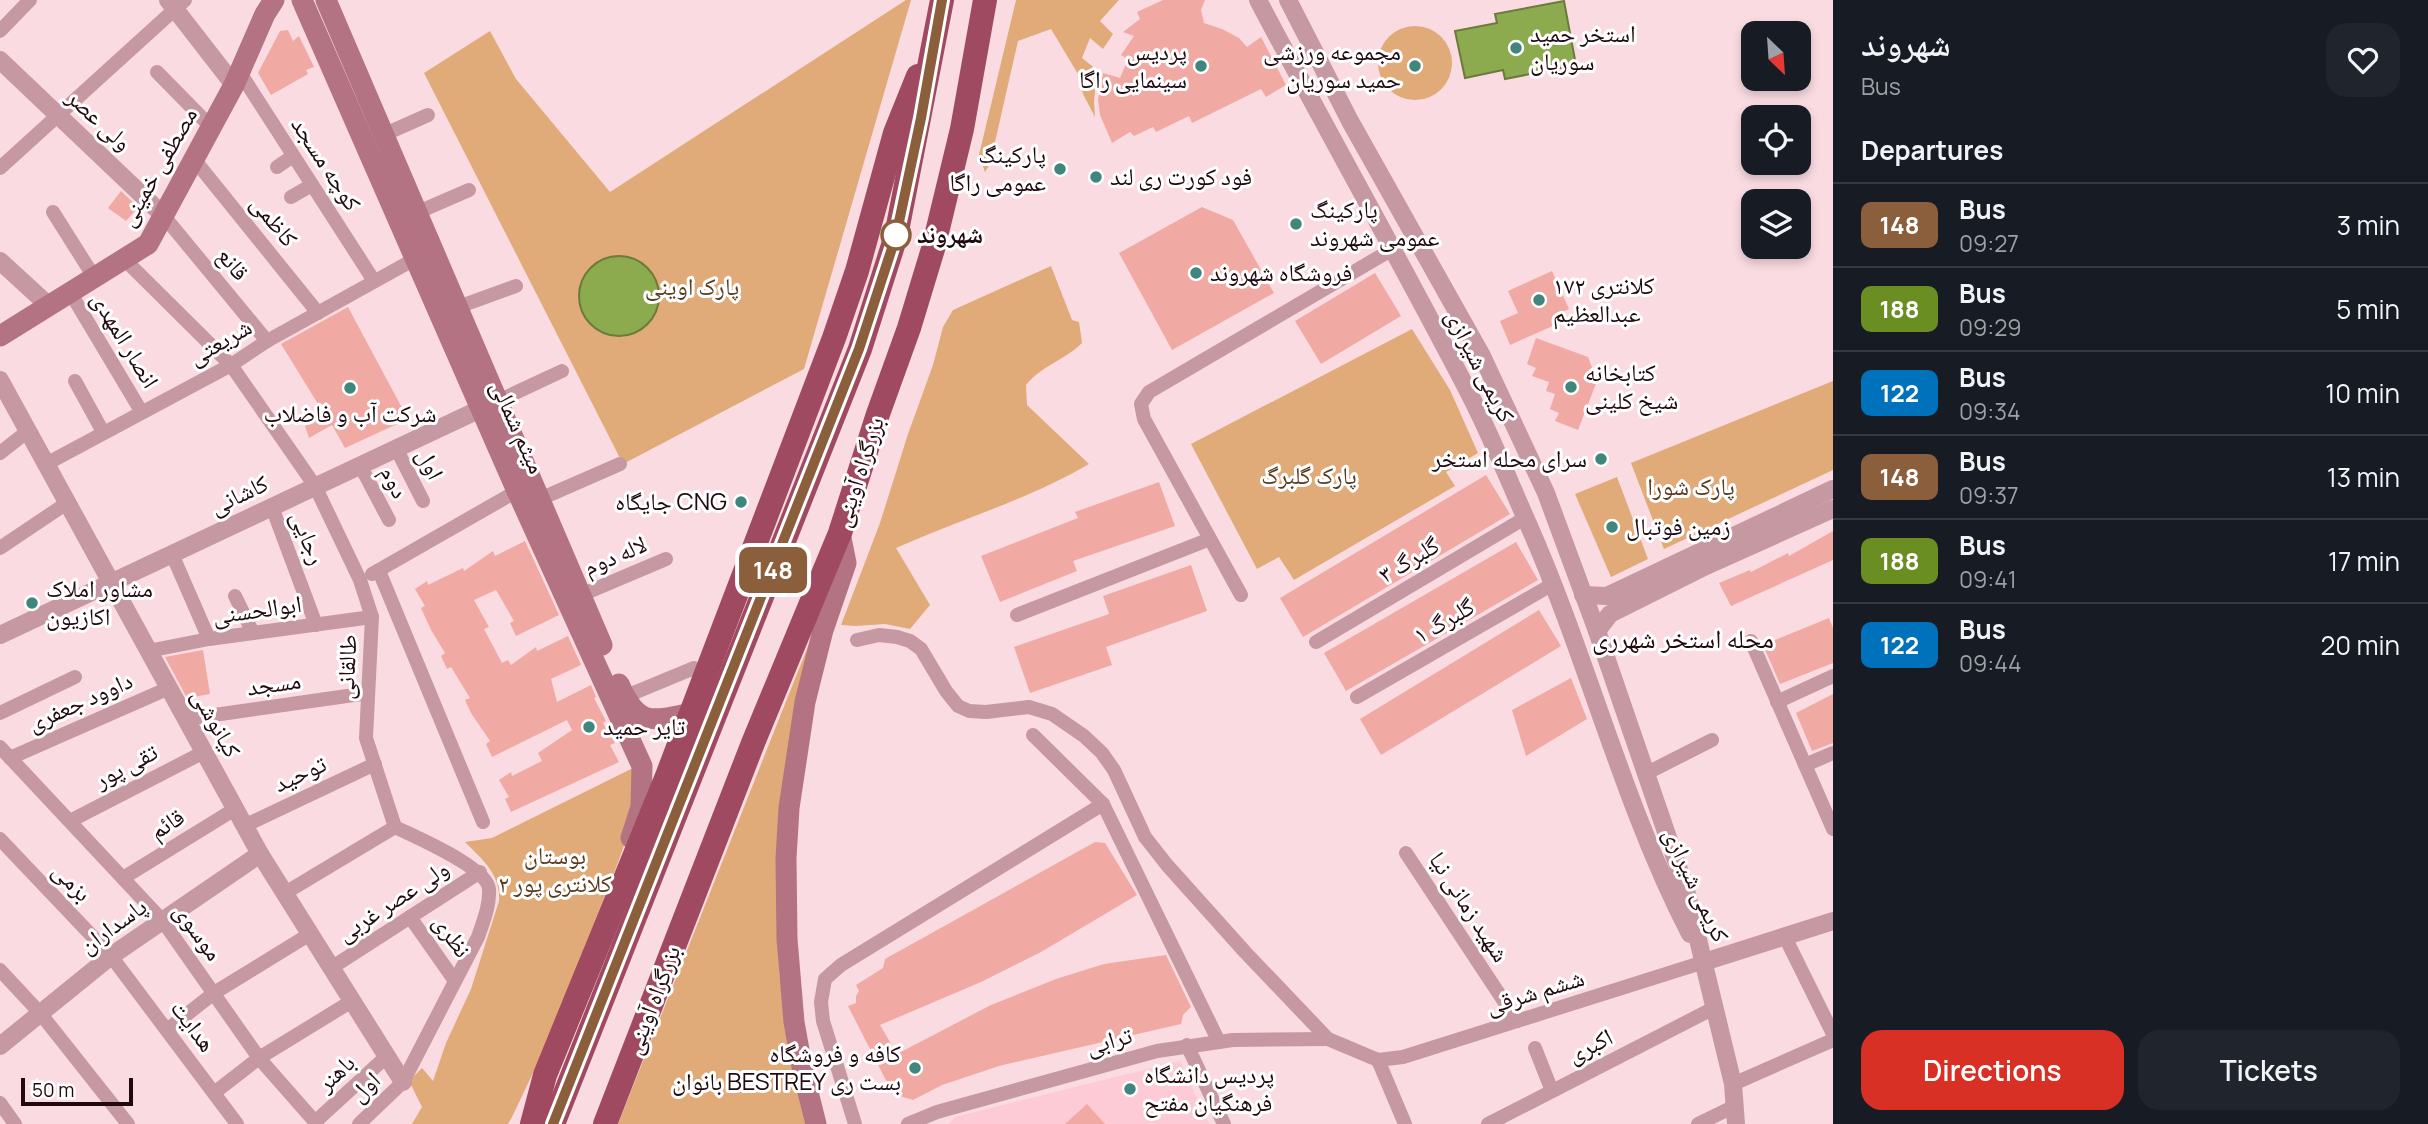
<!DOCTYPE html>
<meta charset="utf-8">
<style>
:root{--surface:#171b24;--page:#20242c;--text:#f1f3f6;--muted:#9ea1a6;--line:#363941;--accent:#d93025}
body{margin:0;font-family:Manrope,"Noto Naskh Arabic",sans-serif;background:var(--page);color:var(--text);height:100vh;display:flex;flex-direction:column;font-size:26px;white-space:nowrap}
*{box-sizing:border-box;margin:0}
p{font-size:23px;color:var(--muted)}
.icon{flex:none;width:38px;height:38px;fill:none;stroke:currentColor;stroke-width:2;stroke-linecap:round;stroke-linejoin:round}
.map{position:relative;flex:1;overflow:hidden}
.side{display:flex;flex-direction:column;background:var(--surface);width:595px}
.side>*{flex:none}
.badge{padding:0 14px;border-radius:10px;font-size:24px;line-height:46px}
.needle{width:46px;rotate:155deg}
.controls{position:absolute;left:1741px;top:21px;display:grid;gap:14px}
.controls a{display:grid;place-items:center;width:70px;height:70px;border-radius:14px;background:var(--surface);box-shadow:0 4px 10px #0003;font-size:35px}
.scale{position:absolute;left:21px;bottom:18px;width:112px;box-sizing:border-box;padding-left:7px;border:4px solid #210910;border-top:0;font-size:19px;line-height:24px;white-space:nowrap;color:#210910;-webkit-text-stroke:5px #fff;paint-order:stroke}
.map>.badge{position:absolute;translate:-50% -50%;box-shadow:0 0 0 4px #fff}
h2{padding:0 28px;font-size:26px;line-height:63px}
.round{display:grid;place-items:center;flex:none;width:74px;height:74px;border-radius:21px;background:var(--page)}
.headline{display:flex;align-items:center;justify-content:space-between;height:119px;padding:0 28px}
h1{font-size:33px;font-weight:600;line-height:52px}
.primary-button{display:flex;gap:14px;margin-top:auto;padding:14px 28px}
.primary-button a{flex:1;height:80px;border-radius:21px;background:var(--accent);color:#fff;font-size:28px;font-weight:600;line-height:80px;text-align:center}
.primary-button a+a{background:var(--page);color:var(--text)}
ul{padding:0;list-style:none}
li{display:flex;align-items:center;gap:21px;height:84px;padding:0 28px;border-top:2px solid var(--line)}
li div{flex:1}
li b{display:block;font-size:26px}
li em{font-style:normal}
li .badge{min-width:77px;font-weight:700;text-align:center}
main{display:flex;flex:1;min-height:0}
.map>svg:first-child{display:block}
.built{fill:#fdcbd5}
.green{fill:#e0ab78}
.water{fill:#8caa4e;stroke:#6c7a3b;stroke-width:2}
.building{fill:#f1a9a3}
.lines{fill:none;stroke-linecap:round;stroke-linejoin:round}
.minor{stroke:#c698a2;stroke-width:14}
.tertiary{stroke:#c698a2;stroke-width:18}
.secondary{stroke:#b47382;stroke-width:21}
.trunk{stroke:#9f4a61;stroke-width:24}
.line-casing{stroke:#fff;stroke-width:16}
.line{stroke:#8b5e3c;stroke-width:10}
.poi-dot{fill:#40867d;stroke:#fff;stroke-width:2.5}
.stop-dot{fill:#fff;stroke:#8b5e3c;stroke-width:3.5}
.labels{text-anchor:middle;stroke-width:6;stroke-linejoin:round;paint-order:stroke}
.poi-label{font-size:24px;fill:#210910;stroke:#fff;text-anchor:start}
.street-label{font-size:24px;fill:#210910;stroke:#fff}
.stop-label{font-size:24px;font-weight:bold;fill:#210910;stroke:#fff;text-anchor:start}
.park-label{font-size:24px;fill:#5a3c1d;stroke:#fff}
.neighbourhood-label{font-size:26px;fill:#210910;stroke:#fff}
</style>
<main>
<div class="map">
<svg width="1833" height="1124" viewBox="0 0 1833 1124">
<rect width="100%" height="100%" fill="#fadbe1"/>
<path class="built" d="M1180 1061 1209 1124H949L955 1117Z"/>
<g class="green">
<path d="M906 0H911L804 369 623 464 424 73 490 31 516 79 610 192Z"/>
<path d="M1016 0H1119L1100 21 1113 34 1103 49 1090 38 1082 58 1097 70 1094 102 1095 117 1083 94 1078 74 1051 29 1018 41 990 164 985 172 979 155Z"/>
<circle cx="1415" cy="63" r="37"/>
<path d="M1051 266 1072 320 1079 322 1082 343C1065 360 1041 366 1026 385L1027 405 1089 464C1028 500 960 519 896 548L930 605 910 629 885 624 856 626 841 625 880 523 908 434 933 365 943 327 953 310Z"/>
<path d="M1412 329 1450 390 1478 453 1446 472 1455 486 1294 580 1279 557 1257 569 1191 444Z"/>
<path d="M1833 381V470L1664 549 1631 463Z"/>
<path d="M1617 477 1648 559 1611 577 1575 494Z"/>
<path d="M818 621 777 879 779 972 790 1049 807 1124H618Z"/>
<path d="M637 766 627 837 617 865 543 1052 512 1117 508 1124H412L422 1107 409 1081 422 1068 433 1081 446 1043 471 989 499 901C501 875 483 860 465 842L492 838Z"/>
</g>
<g class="water">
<path d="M1564 1 1576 65 1505 79 1503 70 1465 78 1455 31 1497 23 1495 14Z"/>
<circle cx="619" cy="296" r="40"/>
</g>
<g class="building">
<path d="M1163 0H1205L1201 10 1204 23 1222 29 1239 38 1247 47 1261 37 1286 85 1266 97 1261 89 1192 123 1189 116 1156 132 1153 127 1134 136 1130 132 1112 143 1100 115 1098 99 1103 73 1120 78 1128 59 1121 55 1134 36 1123 32 1140 19 1137 12Z"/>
<path d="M288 30 293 41 299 36 314 67 306 70 308 74 271 95 258 73 280 31Z"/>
<path d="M121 191 138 207 126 221 108 208Z"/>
<path d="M1202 207 1233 220 1274 293 1172 350 1119 253Z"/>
<path d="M1552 271 1569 309 1562 312 1566 320 1510 345 1500 321 1518 313 1508 291Z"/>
<path d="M1375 273 1401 316 1321 364 1295 321Z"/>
<path d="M348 307 408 419 345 448 332 425 309 438 305 426 323 412 281 344Z"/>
<path d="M1536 338 1588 357 1597 381 1578 430 1555 421 1559 413 1550 409 1555 394 1546 391 1549 382 1532 376 1536 368 1527 364Z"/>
<path d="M1486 475 1510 514 1303 637 1280 598Z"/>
<path d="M1159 482 1175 526 1073 561 1077 571 1000 602 981 556 1078 518 1075 512Z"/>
<path d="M1833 531V560L1731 606 1719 583 1750 570 1751 572 1788 553 1789 556Z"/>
<path d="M525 541 559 615 516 636 510 623 514 621 496 590 474 600 489 627 484 629 502 663 508 660 511 665 536 647 537 651 568 636 581 665 551 679 557 702 591 685 596 697 594 698 606 721 603 723 615 743 610 745 619 762 511 812 505 799 509 797 499 780 511 772 512 776 542 761 538 753 572 730 567 720 492 757 486 744 490 741 471 713 465 700 470 698 451 667 447 669 441 656 445 653 431 630 421 608 425 606 415 589 427 581 428 585 463 568 464 571 493 551 495 556Z"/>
<path d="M1516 542 1538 580 1346 691 1324 653Z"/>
<path d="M1191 565 1207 611 1106 647 1112 665 1030 693 1014 647 1109 614 1103 596Z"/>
<path d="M1539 610 1561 646 1381 755 1360 719Z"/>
<path d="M1829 618 1833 628V663L1780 684 1763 645Z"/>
<path d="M203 650 210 694 187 698 165 657Z"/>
<path d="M1571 678 1587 719 1526 756 1512 710Z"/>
<path d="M1833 694V743L1812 751 1796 713Z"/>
<path d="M1095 842 1105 843 1137 895 1041 952 981 982 880 1025 897 1054 991 1005 1056 979 1104 964 1166 955 1191 1007 1183 1015 1181 1024 999 1066 942 1085 913 1100 893 1094 848 1006 856 1003V996L859 991 856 985 883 968 885 959Z"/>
<path d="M1087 1104 1105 1124H1065Z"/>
</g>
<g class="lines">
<g class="minor">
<path d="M0 31 30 0"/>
<path d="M239 71 374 281"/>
<path d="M157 72 211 127"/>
<path d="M383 135 428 115"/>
<path d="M193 158 318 313"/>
<path d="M277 167 293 156"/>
<path d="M0 168 185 0"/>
<path d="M291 197 312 185"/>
<path d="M53 212 94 277"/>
<path d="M416 213 469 190"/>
<path d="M163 215 267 341"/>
<path d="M124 259 231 365 315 486 360 580 372 617 366 738 395 827C415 837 487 867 489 889 490 906 483 922 478 937L403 1082 359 1124"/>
<path d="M70 292 141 411"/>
<path d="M458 307 516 286"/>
<path d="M75 381 103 432"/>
<path d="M498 401 562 371"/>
<path d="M396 448 423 501"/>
<path d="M0 453 28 431"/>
<path d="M46 464 231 365 267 341 415 259"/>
<path d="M360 465 389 520"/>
<path d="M540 499 620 464"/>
<path d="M272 507 316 625"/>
<path d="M0 548 67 503"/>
<path d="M172 554 209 639"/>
<path d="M379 571 483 822"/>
<path d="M372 574 517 491"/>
<path d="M581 595 666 559"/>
<path d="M1241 595 1144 419 1141 404 1149 392 1391 250"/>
<path d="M235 596 253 633"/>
<path d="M1017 615 1210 539"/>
<path d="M857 640 879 635 897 637 910 641 921 649 946 691 958 706 969 711 986 712 1029 707 1052 714 1084 736 1102 753 1114 770 1145 837 1167 865 1245 952 1328 1039 1378 1060 1403 1057 1704 962"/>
<path d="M1751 641 1833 829"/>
<path d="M1316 642 1525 518"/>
<path d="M148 651 209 639 372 617"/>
<path d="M624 697 694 668"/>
<path d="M1357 697 1553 584"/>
<path d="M1777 702 1833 676"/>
<path d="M0 713 75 677"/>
<path d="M186 719 368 693"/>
<path d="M1033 735 1103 804 1219 1042"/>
<path d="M0 747 162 920 259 1058 317 1124"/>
<path d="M10 758 169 688"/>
<path d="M1805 765 1833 753"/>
<path d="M1647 773 1712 740"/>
<path d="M70 821 204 752"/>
<path d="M244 826 375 764"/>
<path d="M0 839 111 956 237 1124"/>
<path d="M1406 853 1517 1021"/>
<path d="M123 878 235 809"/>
<path d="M285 893 395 827"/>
<path d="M410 917 455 981"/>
<path d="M1785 937 1833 1034"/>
<path d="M331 968 480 872"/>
<path d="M0 970 40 1013 128 1124"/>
<path d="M167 1030 214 993 310 934"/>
<path d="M1187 1045 1224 1124"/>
<path d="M1535 1048 1552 1091"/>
<path d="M1378 1060 1405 1124"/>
<path d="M1733 1084 1833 1040"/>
<path d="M214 1093 259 1058 352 1001"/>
<path d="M0 1103 15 1124"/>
<path d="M315 1122 387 1056"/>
<path d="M855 1124 823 1021 821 1002 825 979 841 965 1103 804"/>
<path d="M908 1124 937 1112 1157 1051 1233 1040 1328 1039"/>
<path d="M1488 1124 1714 1008"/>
<path d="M1698 1124 1735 1106"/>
</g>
<g class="tertiary">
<path d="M168 0 234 85"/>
<path d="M1258 0C1327 131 1400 260 1468 391 1491 435 1509 481 1529 526 1588 660 1623 804 1690 934"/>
<path d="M1288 0 1350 121 1482 356 1546 493 1597 631 1686 890 1733 1084 1736 1124"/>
<path d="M0 60 163 215"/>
<path d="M0 261 48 305"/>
<path d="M0 380 260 854 403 1082"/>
<path d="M1583 595 1607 596 1833 489"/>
<path d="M1597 631 1610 614 1706 566 1833 509"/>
<path d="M0 635 491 404"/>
<path d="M1704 962 1833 921"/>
<path d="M0 1046 111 956 260 854"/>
</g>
<g class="secondary">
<path d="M302 0 517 491 642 766 641 807 631 838"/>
<path d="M326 0 602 645"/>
<path d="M0 336 148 244 234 85 265 14 274 0"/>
<path d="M619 684C637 726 650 722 691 713"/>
<path d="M816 1124 803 1072 794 1022 787 939 786 858 789 808 805 702 823 630 846 563 840 533"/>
</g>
<g class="trunk">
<path d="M532 1124 545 1075 667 776 834 338 857 271 895 133 918 76"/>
<path d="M553 1124 860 349 896 236 942 0"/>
<path d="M605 1124 753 743 840 533 878 414 909 328 933 249 962 129 985 0"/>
</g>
</g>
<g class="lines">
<defs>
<path id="line" d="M553 1124 859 349 896 236 921 118 942 0"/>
</defs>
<use href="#line" class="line-casing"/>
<use href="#line" class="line"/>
</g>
<g class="poi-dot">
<circle cx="1516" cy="48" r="7"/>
<circle cx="1201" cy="66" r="7"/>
<circle cx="1415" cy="66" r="7"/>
<circle cx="1060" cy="169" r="7"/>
<circle cx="1096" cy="177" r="7"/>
<circle cx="1296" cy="224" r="7"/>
<circle cx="1196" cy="273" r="7"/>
<circle cx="1539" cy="300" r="7"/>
<circle cx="1571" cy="387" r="7"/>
<circle cx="350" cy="388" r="7"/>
<circle cx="1601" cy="459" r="7"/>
<circle cx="741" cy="502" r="7"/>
<circle cx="1612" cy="527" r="7"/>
<circle cx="32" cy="603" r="7"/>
<circle cx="589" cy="727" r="7"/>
<circle cx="915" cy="1068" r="7"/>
<circle cx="1130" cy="1089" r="7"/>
</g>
<circle class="stop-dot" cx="896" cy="235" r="14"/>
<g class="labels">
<g class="poi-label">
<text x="1530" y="42">استخر حمید<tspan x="1530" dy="28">سوریان</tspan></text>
<text x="1187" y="60" text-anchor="end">پردیس<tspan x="1187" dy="28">سینمایی راگا</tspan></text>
<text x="1401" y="60" text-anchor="end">مجموعه ورزشی<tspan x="1401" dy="28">حمید سوریان</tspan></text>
<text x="1046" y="163" text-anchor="end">پارکینگ<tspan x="1046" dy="28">عمومی راگا</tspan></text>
<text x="1110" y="185">فود کورت ری لند</text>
<text x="1310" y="218">پارکینگ<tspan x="1310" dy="28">عمومی شهروند</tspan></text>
<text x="1210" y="281">فروشگاه شهروند</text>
<text x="1553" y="294">کلانتری ۱۷۲<tspan x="1553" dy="28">عبدالعظیم</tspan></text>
<text x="1585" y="381">کتابخانه<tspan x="1585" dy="28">شیخ کلینی</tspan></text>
<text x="350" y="422" text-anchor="middle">شرکت آب و فاضلاب</text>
<text x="1587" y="467" text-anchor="end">سرای محله استخر</text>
<text x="727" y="510" text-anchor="end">جایگاه CNG</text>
<text x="1626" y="535">زمین فوتبال</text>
<text x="46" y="597">مشاور املاک<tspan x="46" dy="28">اکازیون</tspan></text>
<text x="603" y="735">تایر حمید</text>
<text x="901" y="1062" text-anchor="end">کافه و فروشگاه<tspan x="901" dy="28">بانوان BESTREY بست ری</tspan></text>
<text x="1144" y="1083">پردیس دانشگاه<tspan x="1144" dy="28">فرهنگیان مفتح</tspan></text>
</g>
<g class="street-label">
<text transform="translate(99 120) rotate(43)" y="8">ولی عصر</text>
<text transform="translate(326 164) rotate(57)" y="8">کوچه مسجد</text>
<text transform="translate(158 167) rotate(-60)" y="8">مصطفی خمینی</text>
<text transform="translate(274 221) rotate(51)" y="8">کاظمی</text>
<text transform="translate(233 264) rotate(51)" y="8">قانع</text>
<text transform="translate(125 340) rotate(59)" y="8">انصار المهدی</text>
<text transform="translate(220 342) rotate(-30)" y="8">شریعتی</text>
<text transform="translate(1480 366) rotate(63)" y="8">کریمی شیرازی</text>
<text transform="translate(518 427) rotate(66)" y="8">میثم شمالی</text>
<text transform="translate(430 464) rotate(63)" y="8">اول</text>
<text transform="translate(859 472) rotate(-72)" y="8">بزرگراه آوینی</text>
<text transform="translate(394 482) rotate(62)" y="8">دوم</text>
<text transform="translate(239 495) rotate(-25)" y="8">کاشانی</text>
<text transform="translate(308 538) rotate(69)" y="8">رجایی</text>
<text transform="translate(615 556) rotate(-23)" y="8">لاله دوم</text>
<text transform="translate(1409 560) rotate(-31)" y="8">گلبرگ ۳</text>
<text transform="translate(257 610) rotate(-8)" y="8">ابوالحسنی</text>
<text transform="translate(1444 621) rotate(-30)" y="8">گلبرگ ۱</text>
<text transform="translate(347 667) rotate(-87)" y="8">طالقانی</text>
<text transform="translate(274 684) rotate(-8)" y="8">مسجد</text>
<text transform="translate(80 702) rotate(-24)" y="8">داوود جعفری</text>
<text transform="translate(216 723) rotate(61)" y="8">کیانوشی</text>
<text transform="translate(126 766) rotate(-28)" y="8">تقی پور</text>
<text transform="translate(300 774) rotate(-25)" y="8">توحید</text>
<text transform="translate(167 824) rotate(-32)" y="8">قائم</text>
<text transform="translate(72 882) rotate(46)" y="8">بزمی</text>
<text transform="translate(1696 885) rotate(65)" y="8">کریمی شیرازی</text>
<text transform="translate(393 901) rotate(-33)" y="8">ولی عصر غربی</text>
<text transform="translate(1469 907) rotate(57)" y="8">شهید زمانی نیا</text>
<text transform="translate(113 926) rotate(-36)" y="8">پاسداران</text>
<text transform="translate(198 932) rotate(54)" y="8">موسوی</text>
<text transform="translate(452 936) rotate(55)" y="8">نظری</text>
<text transform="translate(1535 992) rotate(-17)" y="8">ششم شرقی</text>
<text transform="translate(653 1000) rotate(-69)" y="8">بزرگراه آوینی</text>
<text transform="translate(193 1026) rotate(53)" y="8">هدایت</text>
<text transform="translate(1109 1041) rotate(-16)" y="8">ترابی</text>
<text transform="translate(1590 1046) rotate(-27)" y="8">اکبری</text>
<text transform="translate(336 1073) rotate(-43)" y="8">باهنر</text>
<text transform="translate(365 1087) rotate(-43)" y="8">اول</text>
</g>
<g class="stop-label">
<text x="917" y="243">شهروند</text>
</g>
<g class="park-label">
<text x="692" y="295">پارک اوینی</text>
<text x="1309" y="484">پارک گلبرگ</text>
<text x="1691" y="495">پارک شورا</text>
<text x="555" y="864">بوستان<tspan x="555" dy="28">کلانتری پور ۲</tspan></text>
</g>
<g class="neighbourhood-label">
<text x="1683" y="648">محله استخر شهرری</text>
</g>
</g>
</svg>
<div class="controls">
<a><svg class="needle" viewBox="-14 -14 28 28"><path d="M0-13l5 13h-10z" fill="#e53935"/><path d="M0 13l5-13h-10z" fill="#9ea1a6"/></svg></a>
<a><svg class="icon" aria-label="locate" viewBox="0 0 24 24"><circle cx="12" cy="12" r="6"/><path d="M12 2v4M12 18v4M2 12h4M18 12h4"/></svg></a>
<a><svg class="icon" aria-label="layers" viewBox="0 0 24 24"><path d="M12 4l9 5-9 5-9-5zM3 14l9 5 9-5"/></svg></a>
</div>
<div class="scale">50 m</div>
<b class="badge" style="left:773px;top:570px;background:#8b5e3c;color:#fff">148</b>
</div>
<section class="side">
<div class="headline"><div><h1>شهروند</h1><p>Bus</p></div><a class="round"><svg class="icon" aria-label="heart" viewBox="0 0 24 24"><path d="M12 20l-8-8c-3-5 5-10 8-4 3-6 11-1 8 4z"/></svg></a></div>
<h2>Departures</h2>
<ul>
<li><span class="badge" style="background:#8b5e3c;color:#fff">148</span><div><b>Bus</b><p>09:27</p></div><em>3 min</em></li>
<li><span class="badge" style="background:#6b8e23;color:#fff">188</span><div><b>Bus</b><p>09:29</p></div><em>5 min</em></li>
<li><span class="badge" style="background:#0072bc;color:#fff">122</span><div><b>Bus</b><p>09:34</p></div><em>10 min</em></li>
<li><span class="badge" style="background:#8b5e3c;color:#fff">148</span><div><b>Bus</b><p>09:37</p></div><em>13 min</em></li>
<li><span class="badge" style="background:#6b8e23;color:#fff">188</span><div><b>Bus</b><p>09:41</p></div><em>17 min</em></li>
<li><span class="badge" style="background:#0072bc;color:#fff">122</span><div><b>Bus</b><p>09:44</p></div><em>20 min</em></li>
</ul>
<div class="primary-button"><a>Directions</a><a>Tickets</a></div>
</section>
</main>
